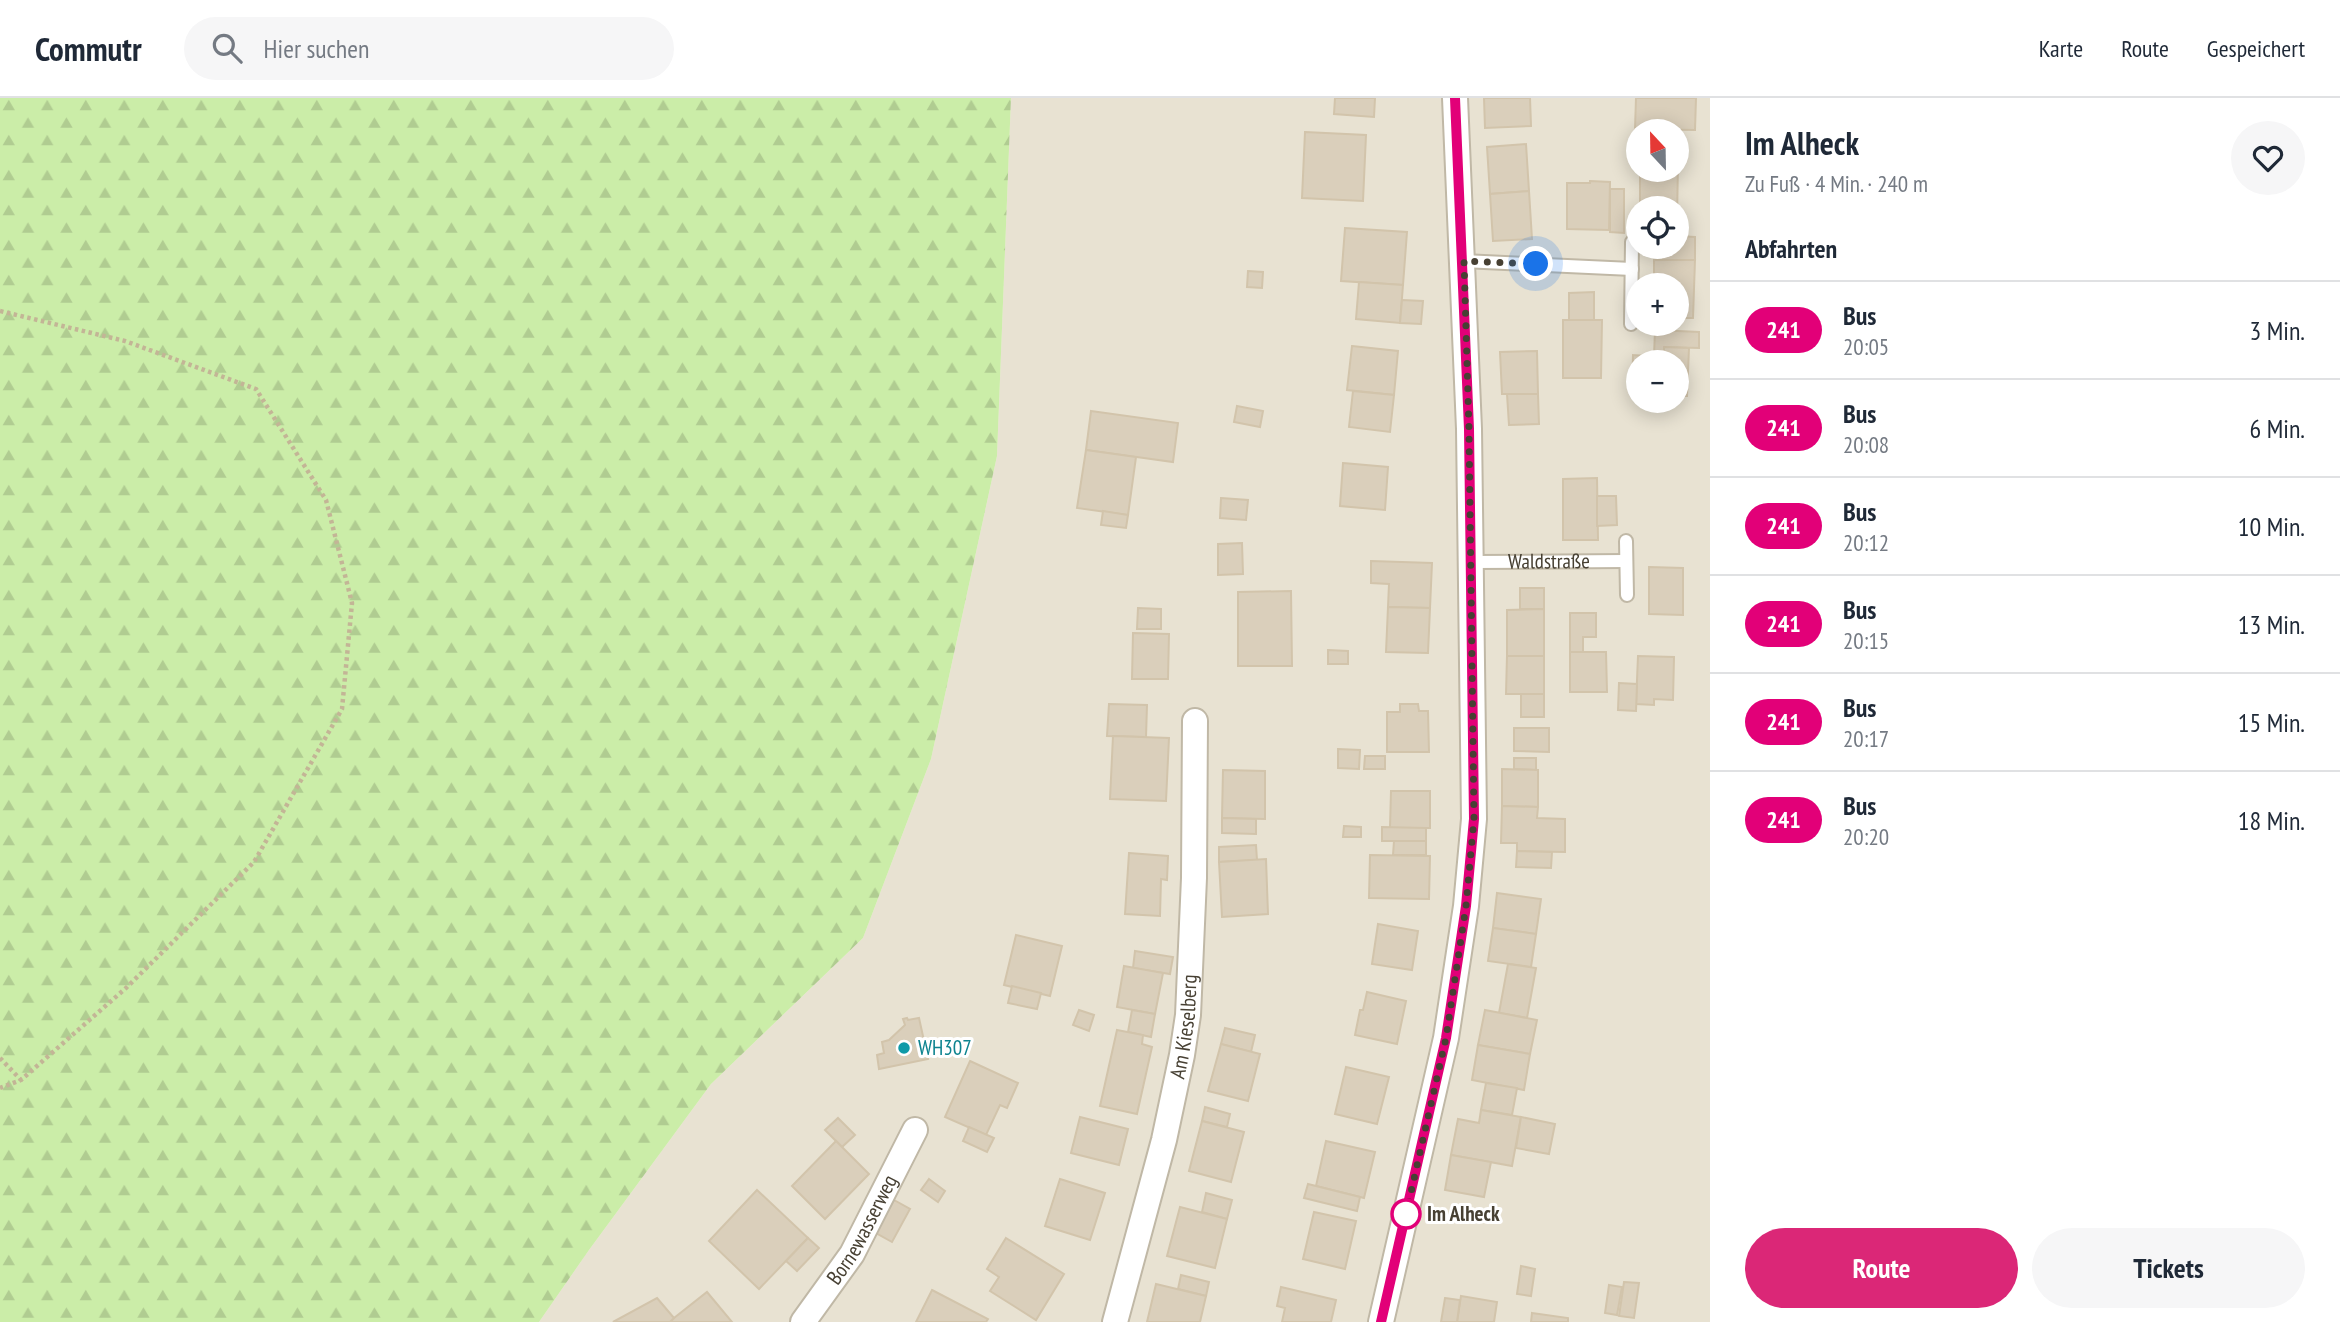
<!DOCTYPE html>
<html lang="de">
<meta charset="utf-8">
<style>
:root{--surface:#fff;--page:#f6f6f7;--text:#1f2937;--muted:#747a83;--line:#e0e1e3;--accent:#db2777}
body{margin:0;font-family:"PT Sans Narrow",sans-serif;background:var(--page);color:var(--text);height:100vh;display:flex;flex-direction:column;font-size:26px;white-space:nowrap}
*{box-sizing:border-box;margin:0}
p{font-size:23px;color:var(--muted)}
.icon{flex:none;width:38px;height:38px;fill:none;stroke:currentColor;stroke-width:2;stroke-linecap:round;stroke-linejoin:round}
.map{position:relative;flex:1;overflow:hidden}
.side{display:flex;flex-direction:column;background:var(--surface);width:630px}
.side>*{flex:none}
.badge{padding:0 14px;border-radius:23px;font-size:24px;line-height:46px}
.needle{width:46px;rotate:338deg}
.tools{position:absolute;left:1626px;top:21px;display:grid;gap:14px}
.tools a{display:grid;place-items:center;width:63px;height:63px;border-radius:50%;background:var(--surface);box-shadow:0 4px 18px #0003;font-size:35px}
.you{position:absolute;width:35px;height:35px;margin:-18px;border:5px solid #fff;border-radius:50%;background:#1a73e8;box-shadow:0 0 0 10px #1a73e833}
.map>.badge{position:absolute;translate:-50% -50%;box-shadow:0 0 0 4px #fff}
h2{padding:0 35px;font-size:26px;line-height:63px}
.round{display:grid;place-items:center;flex:none;width:74px;height:74px;border-radius:37px;background:var(--page)}
.overview{display:flex;align-items:center;justify-content:space-between;height:119px;padding:0 35px}
h1{font-size:33px;font-weight:700;line-height:52px}
.cta{display:flex;gap:14px;margin-top:auto;padding:14px 35px}
.cta a{flex:1;height:80px;border-radius:42px;background:var(--accent);color:#fff;font-size:28px;font-weight:700;line-height:80px;text-align:center}
.cta a+a{background:var(--page);color:var(--text)}
ul{padding:0;list-style:none}
li{display:flex;align-items:center;gap:21px;height:98px;padding:0 35px;border-top:2px solid var(--line)}
li div{flex:1}
li b{display:block;font-size:26px}
li em{font-style:normal}
li .badge{min-width:77px;font-weight:700;text-align:center}
header{display:flex;align-items:center;gap:42px;box-sizing:border-box;height:98px;padding:0 35px;background:var(--surface);border-bottom:2px solid var(--line)}
header strong{font-size:33px}
nav{display:flex;gap:38px;margin-inline-start:auto;font-size:24px}
.search{width:490px;height:63px;background:var(--page);display:flex;align-items:center;gap:18px;box-sizing:border-box;padding:0 24px;border-radius:38px;color:var(--muted);font-size:26px}
main{display:flex;flex:1;min-height:0}
.map>svg:first-child{display:block}
.residential{fill:#e8e2d2;fill-rule:evenodd}
.forest{fill:url(#forest-firs)}
.building{fill:#dacfbb;stroke:#d2c4ab;stroke-width:2}
.lines{fill:none;stroke-linecap:round;stroke-linejoin:round}
.service-casing{stroke:#c0b8a6;stroke-width:16}
.minor-casing{stroke:#c0b8a6;stroke-width:28}
.path{stroke:#c3b596;stroke-width:4.5;stroke-dasharray:3.5 3.5;stroke-linecap:butt}
.service{stroke:#fff;stroke-width:12}
.minor{stroke:#fff;stroke-width:24}
.line-casing{stroke:#fff;stroke-width:16}
.line{stroke:#e20078;stroke-width:10}
.walk{stroke:#474033;stroke-width:7;stroke-dasharray:0 12.6}
.culture-dot{fill:#0f9aa8;stroke:#fff;stroke-width:2.5}
.stop-dot{fill:#fff;stroke:#e20078;stroke-width:3.5}
.labels{text-anchor:middle;stroke-width:6;stroke-linejoin:round;paint-order:stroke}
.street-label{font-size:21px;fill:#474033;stroke:#fff}
.culture-label{font-size:21px;fill:#0d838f;stroke:#fff;text-anchor:start}
.stop-label{font-size:21px;font-weight:bold;fill:#474033;stroke:#fff;text-anchor:start}
</style>
<header>
<strong>Commutr</strong>
<div class="search"><svg class="icon" aria-label="search" viewBox="0 0 24 24"><circle cx="10" cy="10" r="6"/><path d="M15 15l6 6"/></svg>Hier suchen</div>
<nav><a>Karte</a><a>Route</a><a>Gespeichert</a></nav>
</header>
<main>
<div class="map">
<svg width="1710" height="1224" viewBox="0 0 1710 1224">
<defs>
<pattern id="forest-firs" width="22" height="20" patternUnits="userSpaceOnUse" patternTransform="scale(1.75)"><rect width="22" height="20" fill="#cbeda8"/><path d="M5 1l3.5 6h-7zM16 11l3.5 6h-7z" fill="#b0cc91"/></pattern>
</defs>
<rect width="100%" height="100%" fill="#f4f0e4"/>
<path class="residential" d="M1011 0H1710V1224H539L589 1152 711 986 863 840 931 661 997 358ZM1638 33H1676V72H1638ZM1638 110H1676V149H1638ZM1638 187H1676V226H1638ZM1638 264H1676V303H1638Z"/>
<path class="forest" d="M0 0H1011L997 358 931 661 863 840 711 986 589 1152 539 1224H0Z"/>
<g class="building">
<path d="M1335 0H1375L1374 19 1334 16Z"/>
<path d="M1484 0H1530L1531 28 1485 30Z"/>
<path d="M1636 0H1696L1695 32 1635 31Z"/>
<path d="M1305 34 1366 37 1363 103 1302 100Z"/>
<path d="M1526 46 1529 93 1490 96 1487 49Z"/>
<path d="M1676 64H1678L1677 123 1676 110H1640V72H1676Z"/>
<path d="M1590 83 1610 84 1609 132 1567 131V85H1590Z"/>
<path d="M1610 91H1624V135L1610 134Z"/>
<path d="M1529 93 1532 141 1493 143 1490 96Z"/>
<rect x="1676" y="123" width="6" height="12"/>
<path d="M1345 130 1407 134 1403 187 1341 183Z"/>
<path d="M1676 138 1695 139V162H1663V149H1676Z"/>
<path d="M1654 162H1695L1693 220H1676V187H1654Z"/>
<path d="M1248 173 1263 174 1262 190 1247 189Z"/>
<path d="M1359 184 1403 187 1400 225 1356 221Z"/>
<path d="M1594 194V222H1569V195Z"/>
<path d="M1402 202 1423 203 1421 226 1400 225Z"/>
<path d="M1563 222H1602L1601 280H1563Z"/>
<path d="M1655 232 1699 234V250L1664 249V259L1654 258Z"/>
<path d="M1352 248 1398 253 1394 297 1347 292Z"/>
<path d="M1664 249 1689 250 1687 298H1676V264H1638V296H1632L1633 257 1664 259Z"/>
<path d="M1537 253 1538 296H1502L1500 254Z"/>
<path d="M1353 293 1394 297 1390 334 1349 329Z"/>
<path d="M1507 296H1538L1539 326 1509 327Z"/>
<path d="M1237 308 1263 313 1260 329 1234 324Z"/>
<path d="M1091 313 1178 325 1173 364 1086 352Z"/>
<path d="M1086 352 1136 359 1128 417 1077 410Z"/>
<path d="M1343 365 1388 369 1385 412 1340 408Z"/>
<path d="M1597 380 1598 442H1563V381Z"/>
<path d="M1597 398H1616L1617 427 1597 428Z"/>
<path d="M1221 400 1248 402 1246 422 1220 420Z"/>
<path d="M1103 413 1128 417 1126 430 1101 427Z"/>
<path d="M1242 445 1243 476 1218 477V446Z"/>
<path d="M1371 463 1432 465 1430 510 1388 509 1389 486 1371 485Z"/>
<path d="M1649 469 1683 470V517L1649 516Z"/>
<rect x="1520" y="490" width="24" height="21"/>
<path d="M1291 493 1292 568H1238V494Z"/>
<path d="M1388 509 1430 510 1428 555 1386 554Z"/>
<path d="M1138 510 1161 511V531H1137Z"/>
<path d="M1544 511V558H1507V512Z"/>
<path d="M1570 515H1596V539H1583V554H1570Z"/>
<path d="M1133 535 1169 536 1168 581H1132Z"/>
<path d="M1328 552 1348 553V566H1328Z"/>
<path d="M1570 554H1606L1607 594H1570Z"/>
<path d="M1507 558H1544V596H1506Z"/>
<path d="M1638 558 1674 559 1673 602 1654 601V607L1636 606Z"/>
<path d="M1619 585 1637 586 1636 613 1618 612Z"/>
<rect x="1521" y="596" width="23" height="23"/>
<path d="M1109 606 1147 607 1146 639 1107 638Z"/>
<path d="M1400 606H1418L1419 613H1428L1429 654H1387V614H1400Z"/>
<path d="M1514 630H1549V654L1514 653Z"/>
<path d="M1113 638 1169 640 1166 703 1110 701Z"/>
<path d="M1338 651 1360 652 1359 671 1338 670Z"/>
<path d="M1365 658H1385V671H1364Z"/>
<path d="M1514 660H1536V672L1514 671Z"/>
<path d="M1502 671 1538 672V709L1502 708Z"/>
<path d="M1223 672 1265 673V721L1222 720Z"/>
<path d="M1391 693H1430V730H1390Z"/>
<path d="M1502 708 1538 709 1537 720 1565 721V754L1517 753V745H1501Z"/>
<path d="M1222 720 1256 721V736L1222 735Z"/>
<path d="M1344 728 1361 729V739H1343Z"/>
<path d="M1382 729 1426 730V743H1382Z"/>
<path d="M1394 743H1426V757H1393Z"/>
<path d="M1256 747 1257 762 1219 764V749Z"/>
<path d="M1517 753 1552 754 1551 770 1516 769Z"/>
<path d="M1129 755 1168 758 1167 782 1161 781 1160 818 1125 816Z"/>
<path d="M1370 757 1430 758 1429 801 1369 800Z"/>
<path d="M1266 761 1268 816 1222 819 1219 764Z"/>
<path d="M1497 795 1541 801 1536 836 1493 830Z"/>
<path d="M1378 826 1418 833 1412 872 1372 866Z"/>
<path d="M1493 830 1536 836 1531 869 1488 863Z"/>
<path d="M1016 837 1062 848 1050 898 1004 887Z"/>
<path d="M1135 853 1173 859 1170 876 1133 870Z"/>
<path d="M1508 866 1536 870 1527 920 1499 915Z"/>
<path d="M1124 868 1163 875 1155 916 1117 909Z"/>
<path d="M1012 888 1041 895 1037 911 1008 905Z"/>
<path d="M1367 894 1406 903 1397 946 1355 937 1360 912H1363Z"/>
<path d="M1079 912 1094 917 1089 933 1073 927Z"/>
<path d="M1132 912 1155 916 1151 939 1128 934Z"/>
<path d="M1485 912 1537 922 1530 956 1478 947Z"/>
<path d="M907 920 908 922 919 920 928 961 879 971 877 957 884 955 882 944 889 942 905 927 903 921Z"/>
<path d="M1225 930 1255 937 1251 954 1221 946Z"/>
<path d="M1117 932 1143 937 1142 946 1152 949 1137 1016 1100 1008Z"/>
<path d="M1221 946 1260 956 1248 1003 1208 993Z"/>
<path d="M1478 947 1530 956 1524 992 1472 982Z"/>
<path d="M970 963 1018 985 1007 1010 1000 1007 986 1037 945 1019Z"/>
<path d="M1346 969 1389 979 1377 1026 1335 1016Z"/>
<path d="M1486 985 1517 990 1512 1017 1481 1012Z"/>
<path d="M1205 1009 1230 1016 1227 1029 1202 1023Z"/>
<path d="M1481 1012 1521 1019 1512 1068 1451 1057 1458 1021 1479 1025Z"/>
<path d="M1080 1019 1128 1031 1119 1067 1071 1055Z"/>
<path d="M1521 1019 1555 1026 1549 1056 1516 1050Z"/>
<path d="M838 1020 855 1037 842 1049 825 1032Z"/>
<path d="M1202 1023 1244 1034 1231 1084 1189 1073Z"/>
<path d="M969 1029 994 1040 987 1054 963 1043Z"/>
<path d="M836 1043 869 1076 825 1121 792 1088Z"/>
<path d="M1326 1043 1375 1054 1364 1100 1316 1088Z"/>
<path d="M1451 1057 1491 1064 1484 1099 1445 1092Z"/>
<path d="M929 1081 945 1093 938 1104 921 1092Z"/>
<path d="M1060 1081 1105 1095 1090 1142 1045 1128Z"/>
<path d="M1308 1086 1360 1099 1357 1113 1304 1100Z"/>
<path d="M757 1092 808 1140 759 1191 709 1143Z"/>
<path d="M1206 1095 1232 1102 1227 1121 1202 1114Z"/>
<path d="M894 1102 910 1111 892 1144 876 1135Z"/>
<path d="M1180 1109 1227 1121 1215 1170 1167 1158Z"/>
<path d="M1314 1114 1356 1123 1345 1171 1303 1161Z"/>
<path d="M808 1140 819 1150 797 1173 786 1163Z"/>
<path d="M1006 1140 1064 1176 1036 1222 990 1193 999 1179 987 1171Z"/>
<path d="M1521 1168 1535 1171 1531 1198 1517 1196Z"/>
<path d="M1181 1177 1209 1184 1206 1198 1178 1191Z"/>
<path d="M1624 1184 1639 1185 1634 1220 1619 1218Z"/>
<path d="M1156 1186 1206 1198 1200 1224H1147Z"/>
<path d="M1609 1187 1622 1189 1617 1217 1605 1215Z"/>
<path d="M1281 1189 1336 1202 1331 1224H1282L1285 1210 1277 1208Z"/>
<path d="M932 1192 988 1221 986 1224H916Z"/>
<path d="M707 1194 732 1224H670L674 1220Z"/>
<path d="M1461 1198 1497 1204 1494 1224H1457Z"/>
<path d="M657 1200 674 1220 670 1224H613Z"/>
<path d="M1445 1200 1460 1202 1457 1224H1441Z"/>
<path d="M1532 1215 1568 1220V1224H1531Z"/>
</g>
<g class="lines">
<defs>
<g id="service">
<path d="M1463 163 1632 171"/>
<path d="M1631 226 1632 144"/>
<path d="M1626 443 1627 497"/>
<path id="s1" d="M1472 464 1626 463"/>
</g>
<g id="minor">
<path id="s2" d="M803 1224 852 1156 915 1032"/>
<path id="s3" d="M1115 1224 1164 1042 1182 957 1188 917 1194 780 1195 623"/>
<path d="M1381 1224 1446 940 1466 808 1474 721 1469 331 1455 0"/>
</g>
</defs>
<use href="#service" class="service-casing"/>
<use href="#minor" class="minor-casing"/>
<g class="path">
<path d="M0 213 125 243 256 291 326 402 352 505 342 611 254 764 126 890 21 982 0 990"/>
<path d="M0 960 21 982"/>
</g>
<use href="#service" class="service"/>
<use href="#minor" class="minor"/>
</g>
<g class="lines">
<defs>
<path id="line" d="M1381 1224 1446 940 1466 808 1474 721 1469 331 1455 0"/>
</defs>
<use href="#line" class="line-casing"/>
<use href="#line" class="line"/>
<path class="walk" d="M1406 1116 1446 940 1466 808 1474 721 1469 331 1464 163 1536 166"/>
</g>
<circle class="culture-dot" cx="904" cy="950" r="7"/>
<circle class="stop-dot" cx="1406" cy="1116" r="14"/>
<g class="labels">
<g class="street-label">
<text dy="7" stroke="none"><textPath href="#s1" startOffset="77">Waldstraße</textPath></text>
<text dy="7" stroke="none"><textPath href="#s3" startOffset="304">Am Kieselberg</textPath></text>
<text dy="7" stroke="none"><textPath href="#s2" startOffset="110">Bornewasserweg</textPath></text>
</g>
<g class="culture-label">
<text x="918" y="957">WH307</text>
</g>
<g class="stop-label">
<text x="1427" y="1123">Im Alheck</text>
</g>
</g>
</svg>
<div class="tools">
<a><svg class="needle" viewBox="-14 -14 28 28"><path d="M0-13l5 13h-10z" fill="#e53935"/><path d="M0 13l5-13h-10z" fill="#747a83"/></svg></a>
<a><svg class="icon" aria-label="locate" viewBox="0 0 24 24"><circle cx="12" cy="12" r="6"/><path d="M12 2v4M12 18v4M2 12h4M18 12h4"/></svg></a>
<a>+</a>
<a>−</a>
</div>
<div class="you" style="left:1536px;top:166px"></div>
</div>
<section class="side">
<div class="overview"><div><h1>Im Alheck</h1><p>Zu Fuß · 4 Min. · 240 m</p></div><a class="round"><svg class="icon" aria-label="heart" viewBox="0 0 24 24"><path d="M12 20l-8-8c-3-5 5-10 8-4 3-6 11-1 8 4z"/></svg></a></div>
<h2>Abfahrten</h2>
<ul>
<li><span class="badge" style="background:#e20078;color:#fff">241</span><div><b>Bus</b><p>20:05</p></div><em>3 Min.</em></li>
<li><span class="badge" style="background:#e20078;color:#fff">241</span><div><b>Bus</b><p>20:08</p></div><em>6 Min.</em></li>
<li><span class="badge" style="background:#e20078;color:#fff">241</span><div><b>Bus</b><p>20:12</p></div><em>10 Min.</em></li>
<li><span class="badge" style="background:#e20078;color:#fff">241</span><div><b>Bus</b><p>20:15</p></div><em>13 Min.</em></li>
<li><span class="badge" style="background:#e20078;color:#fff">241</span><div><b>Bus</b><p>20:17</p></div><em>15 Min.</em></li>
<li><span class="badge" style="background:#e20078;color:#fff">241</span><div><b>Bus</b><p>20:20</p></div><em>18 Min.</em></li>
</ul>
<div class="cta"><a>Route</a><a>Tickets</a></div>
</section>
</main>
